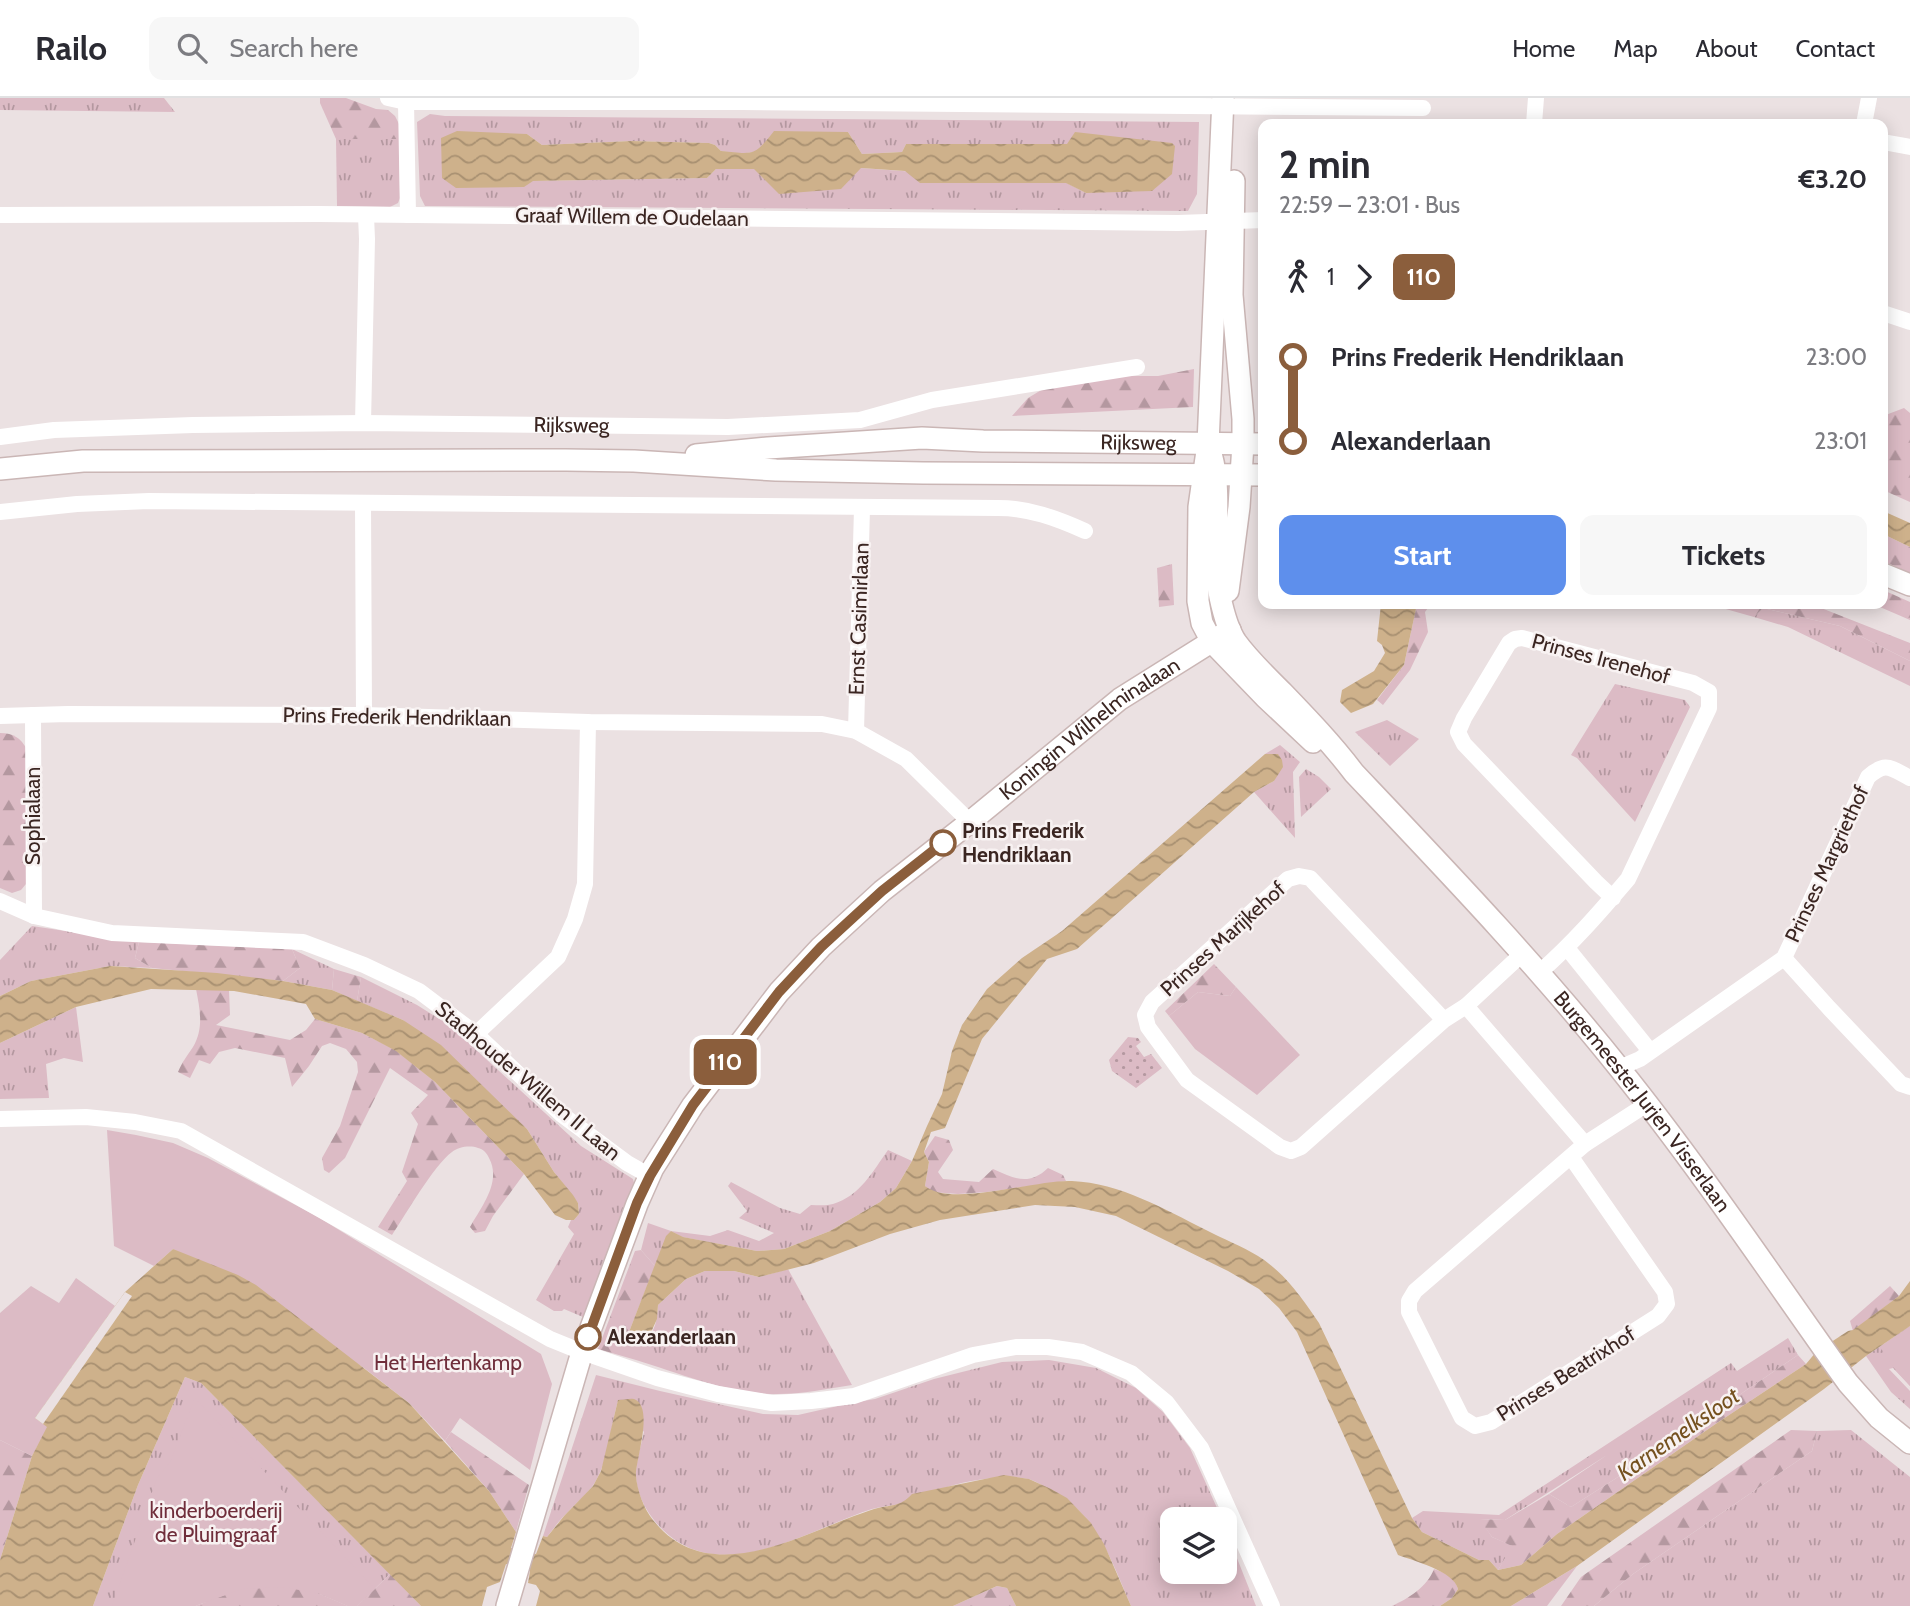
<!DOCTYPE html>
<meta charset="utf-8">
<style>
:root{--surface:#fff;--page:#f7f7f7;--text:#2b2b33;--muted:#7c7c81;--line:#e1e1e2;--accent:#5e8fec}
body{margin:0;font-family:Cabin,sans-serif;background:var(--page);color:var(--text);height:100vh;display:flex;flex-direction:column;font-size:26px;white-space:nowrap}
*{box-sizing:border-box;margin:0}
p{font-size:23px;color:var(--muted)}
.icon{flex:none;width:38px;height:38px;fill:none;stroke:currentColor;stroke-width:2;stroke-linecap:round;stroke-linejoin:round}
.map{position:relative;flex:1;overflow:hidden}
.details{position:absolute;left:1258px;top:21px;width:630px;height:490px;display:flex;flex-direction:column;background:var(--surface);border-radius:14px;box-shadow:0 4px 18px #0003}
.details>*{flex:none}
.badge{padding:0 14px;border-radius:10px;font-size:24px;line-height:46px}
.tools{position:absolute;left:1160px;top:1409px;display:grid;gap:14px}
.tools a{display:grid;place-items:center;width:77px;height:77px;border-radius:14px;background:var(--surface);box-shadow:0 4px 18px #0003;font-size:35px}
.map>.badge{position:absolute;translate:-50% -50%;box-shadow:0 0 0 4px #fff}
.legs{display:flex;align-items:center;gap:10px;height:77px;padding:0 21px;font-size:23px}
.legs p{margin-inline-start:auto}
.summary{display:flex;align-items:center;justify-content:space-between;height:119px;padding:0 21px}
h1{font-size:38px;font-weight:700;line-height:52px}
.cta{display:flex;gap:14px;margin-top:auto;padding:14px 21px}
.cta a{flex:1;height:80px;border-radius:14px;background:var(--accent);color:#fff;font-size:28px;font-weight:700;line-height:80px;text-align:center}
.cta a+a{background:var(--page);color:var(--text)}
ul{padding:0 21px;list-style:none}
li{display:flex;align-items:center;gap:24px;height:84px;font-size:26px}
li i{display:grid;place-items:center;width:10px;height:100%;margin:0 9px;background:currentColor}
li i::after{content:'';width:18px;height:18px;margin:-9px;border:5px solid;border-radius:50%;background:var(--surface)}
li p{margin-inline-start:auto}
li:first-child i{background:linear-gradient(#0000 50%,currentColor 0)}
li:last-child i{background:linear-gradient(currentColor 50%,#0000 0)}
header{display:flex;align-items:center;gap:42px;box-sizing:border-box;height:98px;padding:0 35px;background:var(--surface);border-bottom:2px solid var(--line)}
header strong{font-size:33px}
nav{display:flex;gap:38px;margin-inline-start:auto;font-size:24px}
.search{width:490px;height:63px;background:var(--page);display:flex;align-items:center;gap:18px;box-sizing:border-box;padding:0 24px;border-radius:14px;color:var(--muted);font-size:26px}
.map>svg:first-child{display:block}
.grass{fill:url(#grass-tufts);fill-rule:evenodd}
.forest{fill:url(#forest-firs)}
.park{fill:#dcbbc5}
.garden{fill:url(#garden-dots)}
.water{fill:url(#water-waves)}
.pier{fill:#ebe1e2}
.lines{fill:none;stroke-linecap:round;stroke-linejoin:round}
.secondary-casing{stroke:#cab6b5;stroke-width:24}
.street{stroke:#fff;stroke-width:16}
.secondary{stroke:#fff;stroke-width:21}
.line-1-casing{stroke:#fff;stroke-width:16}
.line-1{stroke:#8b5e3c;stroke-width:10}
.stop-1-dot{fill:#fff;stroke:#8b5e3c;stroke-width:3.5}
.labels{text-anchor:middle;stroke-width:5;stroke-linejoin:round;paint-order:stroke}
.street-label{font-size:21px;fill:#3b2622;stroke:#f8f2f2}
.stop-label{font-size:21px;font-weight:bold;fill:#3b2622;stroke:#f8f2f2;text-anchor:start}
.park-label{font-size:21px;fill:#702e3b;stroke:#f8f2f2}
.water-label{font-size:23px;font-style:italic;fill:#75511f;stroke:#f8f2f2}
</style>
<header>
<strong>Railo</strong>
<div class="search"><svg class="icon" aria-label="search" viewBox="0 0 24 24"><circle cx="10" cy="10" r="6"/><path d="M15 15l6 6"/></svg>Search here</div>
<nav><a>Home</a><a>Map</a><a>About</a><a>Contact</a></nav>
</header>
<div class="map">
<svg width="1910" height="1508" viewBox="0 0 1910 1508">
<defs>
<pattern id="grass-tufts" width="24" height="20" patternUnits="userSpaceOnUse" patternTransform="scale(1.75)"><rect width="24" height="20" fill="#dcbbc5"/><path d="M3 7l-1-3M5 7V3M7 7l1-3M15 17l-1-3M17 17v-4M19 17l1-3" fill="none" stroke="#b498a0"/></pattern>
<pattern id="forest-firs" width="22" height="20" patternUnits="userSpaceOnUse" patternTransform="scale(1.75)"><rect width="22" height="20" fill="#dcbbc5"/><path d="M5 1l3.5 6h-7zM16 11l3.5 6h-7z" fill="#b498a0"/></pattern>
<pattern id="garden-dots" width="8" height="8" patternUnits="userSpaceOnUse" patternTransform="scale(1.75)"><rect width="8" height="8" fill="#dcbbc5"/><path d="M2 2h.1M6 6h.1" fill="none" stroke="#b498a0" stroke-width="1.8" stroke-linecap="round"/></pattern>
<pattern id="water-waves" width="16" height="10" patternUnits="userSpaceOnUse" patternTransform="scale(1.75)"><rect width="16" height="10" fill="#ceb18b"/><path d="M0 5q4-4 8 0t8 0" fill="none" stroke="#a89071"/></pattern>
</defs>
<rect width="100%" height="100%" fill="#ebe1e2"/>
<g class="grass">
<path d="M0 0H164L175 14 0 12Z"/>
<path d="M430 16 445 18 1199 24 1197 96 1188 113 425 108 420 98 417 24ZM848 34 862 56 902 54 906 46H1068L1086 95 1067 85 861 70 716 71 707 80 533 83 527 36 542 47 631 43 709 45 715 47 721 53C733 55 748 57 759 52Z"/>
<path d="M336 41H399L400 100 398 105 390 109 337 108Z"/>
<path d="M1763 510 1840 528 1910 563V588L1788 529 1754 519Z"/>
<path d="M1615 586 1685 602 1690 609 1635 724 1577 660 1571 657Z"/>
<path d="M1387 622 1419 641 1390 668 1355 634Z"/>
<path d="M1280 647 1300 664 1293 674 1295 740 1254 694 1274 683 1278 656H1265Z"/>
<path d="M1306 671 1319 679 1331 691 1301 719 1299 679Z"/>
<path d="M32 828 139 844 135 860 152 870 110 868 31 883 0 898V862Z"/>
<path d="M292 851 334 871 332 892 283 883 300 870Z"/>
<path d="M361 879 417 907 449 927 581 1048 633 1081 636 1092 583 1219 564 1211 562 1213H554L536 1202 574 1136 568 1129 571 1122H574L579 1116 578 1105 554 1074 527 1031 403 922 357 903Z"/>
<path d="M76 909 83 964 64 960 46 966 49 1000 0 1001V945Z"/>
<path d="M888 1052 912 1063 896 1090 880 1104 830 1133 784 1151 757 1153 682 1139 671 1133 655 1168 641 1152 648 1125 671 1133 710 1138 728 1132 759 1143 774 1135 739 1120 747 1113 728 1088 731 1084 780 1110 800 1116 811 1107C818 1107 826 1108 833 1106 860 1098 873 1073 888 1052Z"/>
<path d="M788 1171 852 1287C827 1291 803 1296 777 1296 729 1296 682 1276 636 1262V1248C654 1238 657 1227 658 1207L686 1181 705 1173H734L759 1179Z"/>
<path d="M1910 1228V1288L1893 1270 1889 1271 1910 1293V1311L1891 1294 1866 1258Z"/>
<path d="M1788 1240 1798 1257 1629 1372 1571 1409 1549 1396 1607 1357 1505 1422 1480 1421 1492 1439 1513 1448 1498 1472 1489 1462H1479L1422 1434 1412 1420 1423 1413 1499 1417 1731 1265 1737 1273Z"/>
<path d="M1049 1262 1096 1270 1136 1290 1163 1314 1190 1350 1222 1421H1172V1474H1225V1430L1256 1508H1131C1111 1462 1096 1413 1047 1390 1041 1387 1034 1382 1028 1381 1001 1376 964 1383 938 1392 927 1396 915 1402 904 1405 893 1408 882 1408 872 1411 809 1431 723 1490 663 1432 649 1418 636 1398 636 1376 636 1363 641 1348 644 1334L618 1303C610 1330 609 1362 594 1386 587 1396 576 1405 568 1414 560 1421 554 1430 547 1439L543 1438 596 1277 660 1293 763 1316 798 1317 851 1305 875 1301 934 1281 1002 1264Z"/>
<path d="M185 1279 201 1285 390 1476 357 1508H348L320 1496 201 1505 195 1508H93L138 1387Z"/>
<path d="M1851 1332 1910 1379V1508H1594L1633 1476 1812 1353 1817 1333Z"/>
</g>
<g class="forest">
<path d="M320 0H346L376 11 388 12 395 18 399 26V41H336L320 5Z"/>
<path d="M1194 271 1193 309 1012 318 1028 300 1048 288 1119 278H1158Z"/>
<path d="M1904 310 1910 315V404L1883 392V318Z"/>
<path d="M1883 436 1910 449V475L1883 463Z"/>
<path d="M1172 466 1174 507 1159 509 1157 470Z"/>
<path d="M1883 492 1910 504V522L1873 506H1883Z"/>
<path d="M1417 506H1431L1425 514 1428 534 1410 572 1383 607 1377 602 1404 567Z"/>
<path d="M1708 506H1811L1910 545V563L1840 528 1763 510 1754 519Z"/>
<path d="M0 635C14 635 20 640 27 651L26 786 21 792 12 795 0 790Z"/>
<path d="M139 844 292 851 300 870 283 883 152 870 135 860Z"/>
<path d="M1214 866 1236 889 1230 898 1198 894 1169 918 1165 913Z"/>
<path d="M334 871 361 879 357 903 332 892Z"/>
<path d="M196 891 229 892 230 917 216 927 290 942 306 932 315 921 362 935 397 953 435 984 524 1076 493 1118 485 1133 475 1135 470 1129C481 1109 502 1084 489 1060 487 1055 483 1051 478 1050 470 1047 458 1049 452 1054 434 1067 406 1116 392 1137L378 1129 407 1083 402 1074 418 1026 411 1015 428 997 390 970 345 1060 329 1075 324 1072 322 1060 340 1028 358 974 357 964 346 951 330 945 322 948 309 968 292 989 285 960 235 950 219 954 210 966 199 962 190 980 178 974C182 964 187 958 193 949 204 930 200 912 196 891Z"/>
<path d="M935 1038 949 1042 953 1052 938 1074 943 1081 979 1084 993 1071C1015 1081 1029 1088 1048 1070L1063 1077 1066 1083 987 1094 958 1096 932 1094 925 1088 929 1064 924 1054Z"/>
<path d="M641 1152 655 1168 629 1234 636 1248V1262L598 1251 635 1153Z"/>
<path d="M1890 1188 1899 1198 1853 1233 1850 1223Z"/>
<path d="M1798 1257 1806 1266 1717 1325 1557 1436 1521 1467 1498 1472 1512 1448 1492 1439 1479 1421 1505 1422 1549 1396 1571 1409 1629 1372Z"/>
<path d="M1791 1332 1817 1333 1812 1353 1633 1476 1594 1508H1561L1581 1479Z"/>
<path d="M451 1334 529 1387 516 1434 489 1393 445 1343Z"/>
<path d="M0 1342 32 1358 0 1462Z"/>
<path d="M1577 1468 1547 1508H1511Z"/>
<path d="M1434 1471C1445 1475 1455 1478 1458 1491L1452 1500 1440 1508H1392C1409 1500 1427 1489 1434 1471Z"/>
<path d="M390 1476 421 1508H357Z"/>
<path d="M997 1488 1007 1490 1016 1508H953Z"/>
<path d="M285 1489 320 1496 348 1508H195L242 1491Z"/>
</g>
<g class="park">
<path d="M1236 889 1300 957 1257 997 1195 951 1169 918 1198 894 1230 898Z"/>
<path d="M107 1032 136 1037 173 1045 208 1060 318 1119 541 1256 552 1286 530 1372 460 1320 445 1343 409 1305 364 1270 173 1151 154 1168 114 1148Z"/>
<path d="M76 1180 115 1208 35 1320 48 1329 32 1358 0 1342V1215L31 1188 59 1205Z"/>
<path d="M1910 1228V1288L1893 1269 1880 1249Z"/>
<path d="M195 1300 375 1491 357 1508H348L320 1496 285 1489 242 1491 195 1508H112L157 1380 170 1364Z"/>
</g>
<path class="garden" d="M1128 939 1138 940 1141 944 1136 948 1144 959 1151 956 1162 970 1136 990 1112 973 1109 962Z"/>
<g class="water">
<path d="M457 33 527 36 542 47 631 43 709 45 715 47 721 53C753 56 754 59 774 33L848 34 862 56 902 54 906 46H1067L1075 34 1172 45 1175 48 1172 76 1152 93 1086 95 1066 85H920L905 73 861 70 841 91 779 96 754 71H716L707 80 533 83 524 89 456 90 442 80 441 40Z"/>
<path d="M1883 413 1910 425V449L1883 436Z"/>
<path d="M1381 506H1417L1404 567 1373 606 1351 615 1340 604 1342 592 1374 573 1385 555 1382 547 1377 543Z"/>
<path d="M1265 656H1278L1282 662 1283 669 1274 683 1254 694 1077 851 1047 861 982 941 945 1030 931 1034 924 1054 929 1064 925 1088C951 1110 1037 1081 1072 1083 1120 1085 1164 1111 1206 1132 1223 1141 1242 1148 1258 1158 1284 1174 1302 1200 1319 1225L1412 1420 1422 1434 1479 1462H1489L1498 1472 1521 1467 1557 1436 1717 1325 1806 1266 1816 1254 1848 1233 1853 1232 1899 1198 1910 1183V1228L1866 1258 1824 1291 1577 1468 1511 1508H1440L1452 1500 1458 1491C1454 1473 1414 1463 1398 1457L1297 1234 1279 1210 1259 1191 1228 1173 1116 1118 1075 1109 1035 1107 940 1122 890 1136 814 1165 759 1179 734 1173H705L686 1181 658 1207 657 1221 648 1241 636 1248 629 1234 666 1138 671 1133 683 1139 757 1153 784 1151 830 1133 880 1104 896 1090 912 1063 927 1028 942 996 952 953 962 927 987 891 1022 860 1062 833Z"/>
<path d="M110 868 217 875 283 883 332 892 403 922 441 947 527 1031 554 1074 573 1097 578 1105 579 1116 574 1122H566L555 1117 524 1076 435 984 396 953 362 935 315 921 306 906 234 893 151 891 76 909 0 945V898L31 883Z"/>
<path d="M173 1151 238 1177 256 1187 409 1305 489 1393 516 1434 511 1450 536 1456 543 1438 547 1439 564 1418 593 1388 601 1373 618 1302C623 1302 630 1300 634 1301 655 1309 635 1363 636 1378 637 1392 644 1411 653 1422 706 1489 791 1442 854 1418 861 1416 867 1413 874 1411 891 1406 899 1410 912 1396L1004 1377 1029 1381 1051 1391 1067 1400 1091 1425 1104 1446 1131 1508H1016L1007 1490 997 1488 953 1508H536L540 1493 536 1487 528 1485 530 1473 506 1466 500 1484 487 1489 482 1508H421L201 1285 185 1279 138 1387 93 1508H0V1462L32 1358 47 1329 35 1320 125 1194Z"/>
</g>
<path class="pier" d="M125 1194 132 1198 43 1326 35 1320Z"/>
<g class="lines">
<defs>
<g id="secondary">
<path d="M1223 0 1208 346 1199 409 1198 503 1202 525 1212 544 1265 599 1313 644"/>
<path id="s2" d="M1208 346C1226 395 1209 448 1220 499 1223 513 1228 532 1236 544 1249 562 1267 579 1283 595 1308 621 1332 646 1354 675 1445 771 1537 867 1620 971 1701 1072 1773 1180 1848 1285L1879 1320 1910 1345"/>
<path id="s3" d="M696 357 768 350 922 340 983 343 1264 346"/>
<path d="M0 371 83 363 566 362 634 363 776 372 923 375 1264 377"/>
<path d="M1883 476 1910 487"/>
<path d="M1228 493 1239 409 1243 346V321L1232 197 1234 83"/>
<path id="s4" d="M507 1508 582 1254 637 1106 653 1070 693 1007 779 894 821 849 882 793 970 724 1120 601 1230 532"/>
</g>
</defs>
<use href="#secondary" class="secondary-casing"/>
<g class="street">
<path d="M388 0 406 4H742L1423 10"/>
<path d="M406 4 408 117"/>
<path d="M1534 26 1536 0"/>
<path d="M1864 26 1869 0"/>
<path d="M1883 44 1910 49"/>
<path d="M0 117 319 116 1178 125 1264 122"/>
<path d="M1883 215 1910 224"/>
<path d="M363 325 367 141 366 118"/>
<path id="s1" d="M0 339 54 332 193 327 363 325 728 329 860 322 932 302 1137 269"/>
<path d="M363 405 364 617"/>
<path d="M0 414 77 406 149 403 998 410C1029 410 1056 420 1085 433"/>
<path d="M33 617 34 818"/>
<path d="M0 618 68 616 364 617 588 624 822 626 856 633 906 661 970 724"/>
<path d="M856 633 862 410"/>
<path d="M0 803 34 818 112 835 303 844 364 867 419 893 476 936 561 1016 627 1065 650 1078"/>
<path d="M1567 850 1650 953"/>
<path d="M1784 860 1829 910 1901 986 1910 989"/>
<path d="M1540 874C1573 845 1600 814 1628 781L1709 610V594L1693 585 1522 540 1515 541 1509 545 1464 620 1458 634 1464 646 1596 784 1613 800"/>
<path d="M1466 908 1585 1046"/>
<path d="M1444 922 1301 1049 1291 1053 1280 1049 1187 982 1148 929 1145 917 1152 904 1288 781 1299 778 1310 780 1444 922 1466 908 1523 855"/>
<path d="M476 936 558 859 575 821 585 786 588 624"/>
<path d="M1619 970 1640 961 1784 860 1868 679C1886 663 1890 670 1910 680"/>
<path d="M0 1021 86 1019 135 1024 181 1033 550 1241 582 1254 657 1280 718 1296 772 1305 811 1303 854 1298 973 1257 1016 1249H1048L1082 1254 1131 1275 1167 1305 1201 1350 1272 1508"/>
<path d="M1571 1059 1665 1194 1667 1206 1658 1218 1491 1324 1475 1328 1462 1320 1409 1214V1203L1415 1193 1585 1046 1647 1006"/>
</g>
<use href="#secondary" class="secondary"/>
</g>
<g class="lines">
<defs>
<path id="line-1" d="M588 1239 637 1105 650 1078 693 1007 779 894 821 849 882 793 943 745"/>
</defs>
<use href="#line-1" class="line-1-casing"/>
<use href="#line-1" class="line-1"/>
</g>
<g class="stop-1-dot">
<circle cx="943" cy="745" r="12"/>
<circle cx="588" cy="1239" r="12"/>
</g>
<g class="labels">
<g class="street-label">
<text transform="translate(632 119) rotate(1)" y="7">Graaf Willem de Oudelaan</text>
<text dy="7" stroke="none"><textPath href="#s1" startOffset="572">Rijksweg</textPath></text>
<text dy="7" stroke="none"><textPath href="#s3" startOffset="443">Rijksweg</textPath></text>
<text transform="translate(859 521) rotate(-88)" y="7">Ernst Casimirlaan</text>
<text transform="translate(1601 561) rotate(15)" y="7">Prinses Irenehof</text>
<text transform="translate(397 619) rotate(1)" y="7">Prins Frederik Hendriklaan</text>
<text dy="7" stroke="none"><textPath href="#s4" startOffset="1087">Koningin Wilhelminalaan</textPath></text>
<text transform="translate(33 718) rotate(-90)" y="7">Sophialaan</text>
<text transform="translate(1827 766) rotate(-65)" y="7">Prinses Margriethof</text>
<text transform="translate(1223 841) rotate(-42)" y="7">Prinses Marijkehof</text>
<text transform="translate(528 983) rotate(40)" y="7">Stadhouder Willem II Laan</text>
<text dy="7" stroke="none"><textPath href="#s2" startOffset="816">Burgemeester Jurjen Visserlaan</textPath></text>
<text transform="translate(1566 1276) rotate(-32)" y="7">Prinses Beatrixhof</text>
</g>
<g class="stop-label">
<text x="962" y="740">Prins Frederik<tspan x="962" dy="24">Hendriklaan</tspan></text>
<text x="607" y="1246">Alexanderlaan</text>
</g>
<g class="park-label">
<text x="448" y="1272">Het Hertenkamp</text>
<text x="216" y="1420">kinderboerderij<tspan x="216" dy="24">de Pluimgraaf</tspan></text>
</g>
<g class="water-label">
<text transform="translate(1678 1336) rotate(-35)" y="8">Karnemelksloot</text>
</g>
</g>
</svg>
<div class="tools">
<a><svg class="icon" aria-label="layers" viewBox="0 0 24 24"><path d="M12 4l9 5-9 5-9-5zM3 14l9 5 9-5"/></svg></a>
</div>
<b class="badge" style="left:725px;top:964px;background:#8b5e3c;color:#fff">110</b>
<section class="details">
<div class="summary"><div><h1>2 min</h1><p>22:59 – 23:01 · Bus</p></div><b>€3.20</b></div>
<div class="legs"><svg class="icon" aria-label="walk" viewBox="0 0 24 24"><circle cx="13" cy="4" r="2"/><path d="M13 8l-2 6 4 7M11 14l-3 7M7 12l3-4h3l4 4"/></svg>1<svg class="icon" aria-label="forward" viewBox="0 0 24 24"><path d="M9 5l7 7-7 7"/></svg><b class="badge" style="background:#8b5e3c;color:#fff">110</b></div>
<ul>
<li><i style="color:#8b5e3c"></i><b>Prins Frederik Hendriklaan</b><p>23:00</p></li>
<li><i style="color:#8b5e3c"></i><b>Alexanderlaan</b><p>23:01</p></li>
</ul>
<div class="cta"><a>Start</a><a>Tickets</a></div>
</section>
</div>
